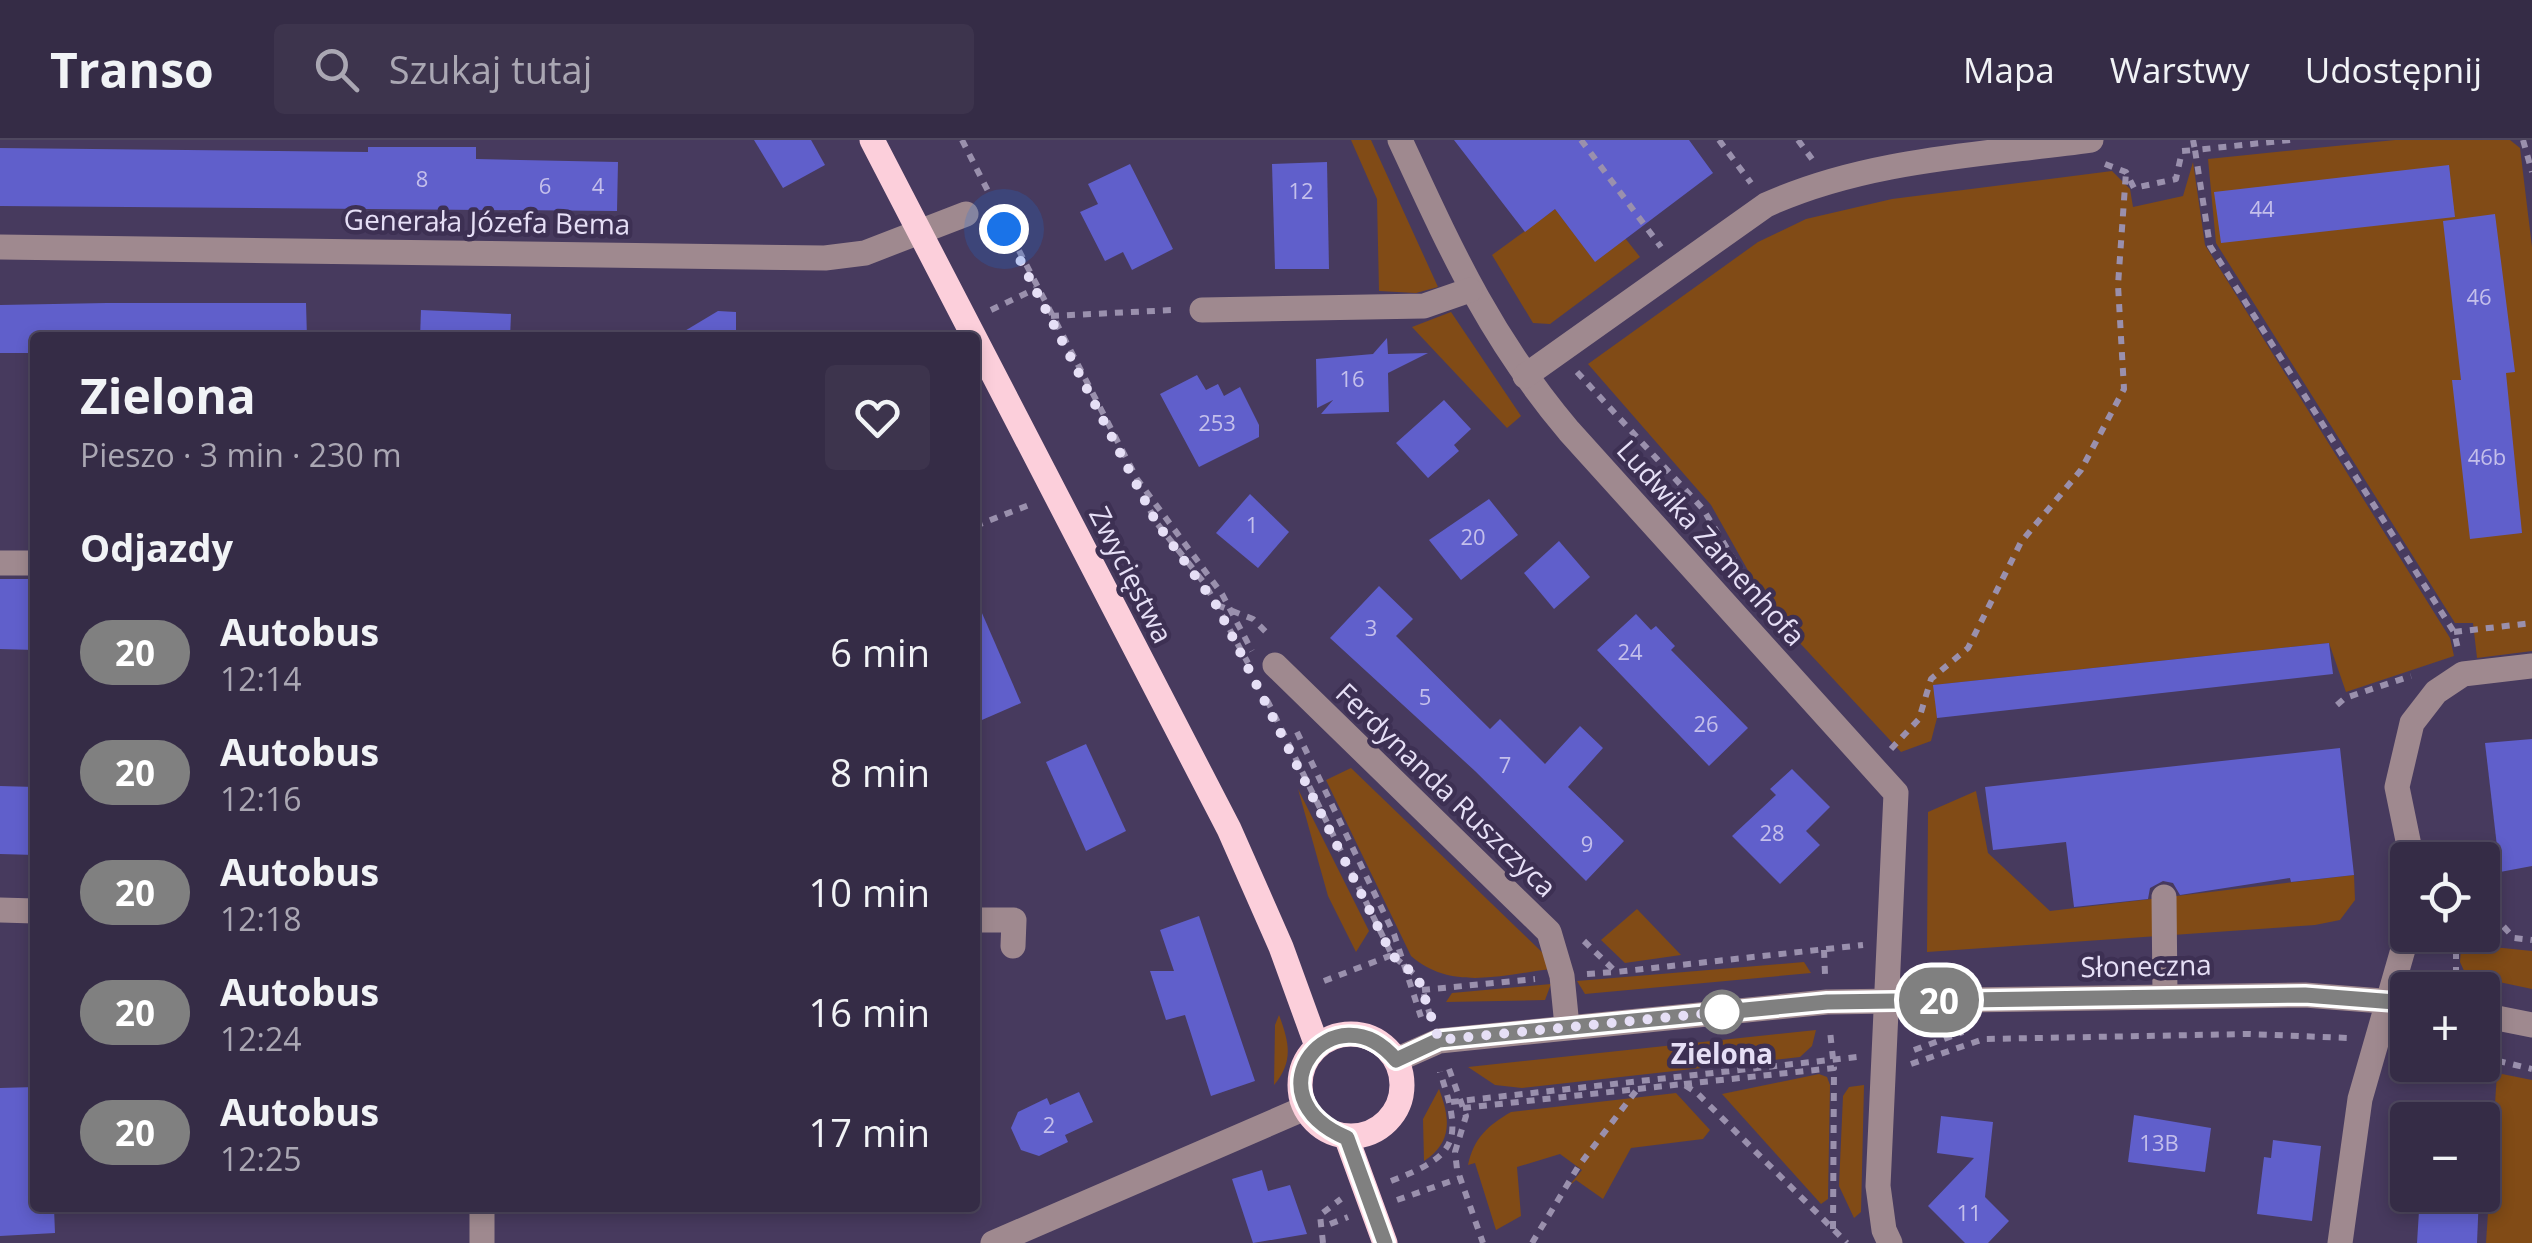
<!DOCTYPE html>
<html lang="pl">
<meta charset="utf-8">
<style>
:root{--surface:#352c46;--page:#3d344d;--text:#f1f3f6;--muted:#aaa7b3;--line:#4f485f}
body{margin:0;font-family:"Open Sans",sans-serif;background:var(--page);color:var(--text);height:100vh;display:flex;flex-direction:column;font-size:38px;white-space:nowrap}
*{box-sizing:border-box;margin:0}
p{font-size:32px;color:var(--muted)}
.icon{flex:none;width:55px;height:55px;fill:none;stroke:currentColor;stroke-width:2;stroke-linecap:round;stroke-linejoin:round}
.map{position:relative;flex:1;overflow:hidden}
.sheet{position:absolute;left:30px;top:192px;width:950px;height:880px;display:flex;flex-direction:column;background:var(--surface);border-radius:10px;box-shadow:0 5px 15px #0003,0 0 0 2px var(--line)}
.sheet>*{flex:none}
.badge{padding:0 20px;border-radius:32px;font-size:35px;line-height:65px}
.buttons{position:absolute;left:2390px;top:702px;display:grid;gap:20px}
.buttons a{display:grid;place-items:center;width:110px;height:110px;border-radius:10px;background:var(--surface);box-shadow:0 5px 15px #0003,0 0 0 2px var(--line);font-size:50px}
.you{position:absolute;width:50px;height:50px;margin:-25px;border:8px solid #fff;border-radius:50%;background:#1a73e8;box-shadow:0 0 0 15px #1a73e833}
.map>.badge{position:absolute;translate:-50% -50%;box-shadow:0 0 0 5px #fff}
h2{padding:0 50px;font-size:38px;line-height:90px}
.round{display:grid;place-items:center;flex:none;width:105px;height:105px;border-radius:10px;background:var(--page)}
.headline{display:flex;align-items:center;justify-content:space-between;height:170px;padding:0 50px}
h1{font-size:48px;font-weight:700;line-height:75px}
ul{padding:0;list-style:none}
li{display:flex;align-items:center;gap:30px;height:120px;padding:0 50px}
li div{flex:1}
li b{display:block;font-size:38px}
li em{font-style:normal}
li .badge{min-width:110px;font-weight:700;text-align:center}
header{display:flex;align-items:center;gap:60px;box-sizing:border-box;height:140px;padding:0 50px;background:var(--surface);border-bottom:2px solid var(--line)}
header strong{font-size:48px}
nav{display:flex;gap:55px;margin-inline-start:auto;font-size:35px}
.search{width:700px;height:90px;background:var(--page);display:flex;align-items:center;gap:25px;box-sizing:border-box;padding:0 35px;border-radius:10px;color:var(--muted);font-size:38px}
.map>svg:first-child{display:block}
.green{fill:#814b16}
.building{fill:#605fcb}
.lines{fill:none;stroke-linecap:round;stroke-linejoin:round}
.path{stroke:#9a90ad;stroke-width:6;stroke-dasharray:8 8;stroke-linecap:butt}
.minor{stroke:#9f898f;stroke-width:25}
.major{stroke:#fccfdb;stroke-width:25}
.line-casing{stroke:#fff;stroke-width:22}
.line{stroke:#808080;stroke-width:15}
.walk{stroke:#e6dff6;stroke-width:10;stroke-dasharray:0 18}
.stop-dot{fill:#fff;stroke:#808080;stroke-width:5}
.labels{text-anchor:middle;stroke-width:9;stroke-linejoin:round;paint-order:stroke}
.number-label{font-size:22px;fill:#c4bfeb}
.street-label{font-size:28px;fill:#e6dff6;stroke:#3d3053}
.stop-label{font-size:28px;font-weight:bold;fill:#e6dff6;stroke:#3d3053}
</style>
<header>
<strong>Transo</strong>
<div class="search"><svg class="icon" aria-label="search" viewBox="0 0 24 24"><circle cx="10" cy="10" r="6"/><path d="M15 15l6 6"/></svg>Szukaj tutaj</div>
<nav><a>Mapa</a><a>Warstwy</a><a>Udostępnij</a></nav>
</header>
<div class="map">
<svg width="2532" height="1103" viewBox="0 0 2532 1103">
<rect width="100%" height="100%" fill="#473a5e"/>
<g class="green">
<path d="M1351 0H1371L1438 147 1416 153 1379 151 1377 59Z"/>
<path d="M2395 0H2510L2520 8 2532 107V511L2477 518 2473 483H2455L2216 103 2208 19Z"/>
<path d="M2193 22 2205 105 2450 498 2454 516 2346 552 2329 503 1934 545 1937 578 1931 601 1901 612 1772 473 1711 365 1588 224 1758 102 1806 79 1892 59 2112 31 2130 49 2133 67 2183 56Z"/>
<path d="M1555 69 1595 121 1625 98 1640 117 1550 184 1533 183 1492 115Z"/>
<path d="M1451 172 1521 276 1507 288 1412 187Z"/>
<path d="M1351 628 1547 817 1551 829C1502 835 1451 851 1411 816L1326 640Z"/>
<path d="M1298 649 1369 791 1356 812 1328 756Z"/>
<path d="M1976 651 1988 713 2050 771 2354 735 2355 760 2340 780 2315 785 1927 812 1928 672Z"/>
<path d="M1637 769 1681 815 1625 823 1601 800Z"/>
<path d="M2462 795H2480L2493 807 2532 811V849L2466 835 2460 822Z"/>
<path d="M1804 822 1811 833 1585 854 1577 841Z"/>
<path d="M1551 844 1545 860 1446 862 1452 853Z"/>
<path d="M1279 875C1289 902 1294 921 1274 945L1275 885Z"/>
<path d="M1816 890 1812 906 1800 917 1522 948 1495 945 1468 927Z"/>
<path d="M2497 933 2532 940V1103H2486Z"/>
<path d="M1819 934 1827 937 1830 945 1828 1059 1821 1064 1722 954Z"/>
<path d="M1864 945 1861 1072 1854 1078 1839 1046 1843 956 1849 947Z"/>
<path d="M1439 949C1450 978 1453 1002 1424 1021L1423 979Z"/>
<path d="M1676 953 1710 990 1703 999 1631 1008 1603 1059 1576 1040 1568 1047 1582 1030 1560 1014 1517 1027 1521 1076 1496 1090 1475 1023 1468 1025C1474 998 1487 986 1511 972Z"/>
</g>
<g class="building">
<path d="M754 0H811L825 25 783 48Z"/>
<path d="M1454 0H1689L1713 33 1595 122 1555 69 1525 92Z"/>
<path d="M368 7H476V19L618 22 617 71 0 66V8L368 12Z"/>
<path d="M1327 22 1329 129H1275L1272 24Z"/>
<path d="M1130 24 1173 109 1132 130 1123 112 1105 121 1080 72 1098 64 1088 44Z"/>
<path d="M2449 25 2455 77 2221 103 2214 52Z"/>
<path d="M2495 74 2515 232 2506 233 2522 393 2470 399 2452 240H2461L2443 81Z"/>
<path d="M107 163H306L307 198H35V213H0V165Z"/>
<path d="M421 170 511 174 510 198H420Z"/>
<path d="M718 171 736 172V198H673Z"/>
<path d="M1387 198 1388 214 1428 213 1388 233 1389 272 1321 274 1333 260 1317 268 1316 219 1373 214Z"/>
<path d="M1197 235 1206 250 1218 244 1224 256 1240 247 1259 285V297L1199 327 1160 254Z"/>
<path d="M1444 260 1471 289 1454 305 1459 311 1428 338 1396 303Z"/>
<path d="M1250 354 1289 392 1258 428 1216 393Z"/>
<path d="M1489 359 1518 395 1461 440 1429 400Z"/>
<path d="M1559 401 1590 437 1554 469 1524 433Z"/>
<path d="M0 439H35V510L0 509Z"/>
<path d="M1379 446 1413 479 1396 496 1490 589 1500 579 1545 624 1580 586 1603 608 1568 647 1624 701 1586 741 1475 631 1330 498Z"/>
<path d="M975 457 1021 563 975 583Z"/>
<path d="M1636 474 1651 490 1656 486 1675 506 1671 510 1748 588 1709 626 1597 510Z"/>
<path d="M2329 503 2333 534 1937 578 1933 545Z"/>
<path d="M2532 599V726L2500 732 2485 603Z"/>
<path d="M1086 604 1126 691 1086 711 1046 622Z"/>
<path d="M2340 608 2354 735 2291 742 2290 738 2180 755 2173 743 2163 741 2150 748 2148 759 2074 767 2066 702 1993 710 1985 647Z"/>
<path d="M1792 629 1830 667 1806 691 1820 705 1780 744 1732 696 1776 655 1770 649Z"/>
<path d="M0 646 35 647V715L0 714Z"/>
<path d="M1199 776 1255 941 1211 956 1185 875 1166 880 1150 831H1174L1160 790Z"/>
<path d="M35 947V1068H54L55 1093 0 1096V948Z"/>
<path d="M1079 952 1093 982 1065 995 1068 1002 1039 1016 1021 1010 1011 988 1018 972 1047 958 1050 965Z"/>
<path d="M2134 975 2211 988 2205 1032 2128 1022Z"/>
<path d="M1941 976 1993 982 1985 1057 2009 1081 1988 1103H1965L1928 1066 1974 1018 1937 1013Z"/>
<path d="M2273 1000 2321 1006 2312 1081 2257 1074 2264 1017 2271 1018Z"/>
<path d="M1262 1030 1268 1051 1290 1045 1307 1094 1253 1103 1232 1039Z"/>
<path d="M2420 1055H2479L2477 1103H2417Z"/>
</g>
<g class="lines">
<g class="path">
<path d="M962 0 991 57"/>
<path d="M1581 0 1661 107"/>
<path d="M1719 0 1751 43"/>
<path d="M1798 0 1812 19"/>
<path d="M2290 0 2195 10 2210 106 2454 492 2458 509"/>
<path d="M2523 0 2532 32"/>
<path d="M2105 24 2126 32 2134 48 2176 39 2182 11 2195 10 2193 0"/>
<path d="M997 68 1137 339 1222 454 1252 511"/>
<path d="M991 170 1035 149"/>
<path d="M1051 176 1173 170"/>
<path d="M1577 232 1703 369 1742 433"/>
<path d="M1143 356 1156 382 1205 444 1248 523"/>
<path d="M975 386 1029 365"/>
<path d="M1217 465 1253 479 1270 496"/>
<path d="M2454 492 2532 483"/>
<path d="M1267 560 1392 815 1419 838 1430 875"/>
<path d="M2337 565 2345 558 2411 536"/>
<path d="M1297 592 1394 794 1421 877"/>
<path d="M1891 609 1919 579 1931 539 1968 508 2021 402 2081 330 2124 249 2118 145 2126 32"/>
<path d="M2482 763 2514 798 2532 800"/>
<path d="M2456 795V831L2467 843 2477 845"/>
<path d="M1584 801 1616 832 1863 805"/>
<path d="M2431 805 2454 810"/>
<path d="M1824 810 1825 834"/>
<path d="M1587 834 1615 832"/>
<path d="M1324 841 1392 815"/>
<path d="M1422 850 1535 839"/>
<path d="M1914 910 1963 892"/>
<path d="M2482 917 2532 929"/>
<path d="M1911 924 1984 899 2249 894 2349 898"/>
<path d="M1449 929 1466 976 1455 1012 1457 1029 1483 1103"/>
<path d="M1684 944 1834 928 1830 891"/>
<path d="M1451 962 1857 917"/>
<path d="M1463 968 1683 944 1697 953 1847 1103"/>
<path d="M1391 1041C1460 1015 1462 999 1440 932"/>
<path d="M1397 1060 1460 1038"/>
<path d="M1330 1084 1348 1077"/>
<path d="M1833 1089 1834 928"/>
<path d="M1323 1103 1320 1075 1341 1059"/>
<path d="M1532 1103 1578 1027 1639 947"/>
</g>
<g class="minor">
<path d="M1400 0C1451 110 1489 196 1569 291L1896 653 1878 1046 1884 1090 1890 1103"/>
<path d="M0 107 825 118 865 113 966 74"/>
<path d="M1202 170 1424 166 1470 150"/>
<path d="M1525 236 1766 65C1867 19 1982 15 2091 0"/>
<path d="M0 423H35"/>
<path d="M1275 525 1549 792 1562 836 1567 886"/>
<path d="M2412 720 2397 647 2412 583 2436 552 2463 534 2532 526"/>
<path d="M2164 757 2165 855"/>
<path d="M0 770 35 771"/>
<path d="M975 780H1014L1013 806"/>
<path d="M2482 875 2532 885"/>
<path d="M1396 920 1439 901 1827 862 2305 855 2408 863"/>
<path d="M482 1103V1068"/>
<path d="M993 1103 1305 968"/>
<path d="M2340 1103 2360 959 2408 792"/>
</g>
<g class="major">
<path d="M872 0 1229 689 1281 807 1317 906"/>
<circle cx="1351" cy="945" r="51"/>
<path d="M1347 999 1385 1103"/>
</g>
</g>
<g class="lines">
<defs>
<path id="line" d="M1385 1103 1347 998C1245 955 1335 847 1396 920L1439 900 1827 862 2305 855 2408 863"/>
</defs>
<use href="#line" class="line-casing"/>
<use href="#line" class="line"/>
<path class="walk" d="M1004 89 1156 382 1217 466 1392 815 1418 838 1439 900 1722 872"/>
</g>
<circle class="stop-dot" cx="1722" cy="872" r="20"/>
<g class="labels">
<g class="number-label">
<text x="422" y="47">8</text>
<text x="545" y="54">6</text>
<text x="598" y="54">4</text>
<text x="1301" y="59">12</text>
<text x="2262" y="77">44</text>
<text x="2479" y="165">46</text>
<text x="1352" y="247">16</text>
<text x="1217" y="291">253</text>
<text x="2487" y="325">46b</text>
<text x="1252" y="393">1</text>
<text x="1473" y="405">20</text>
<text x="1371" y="496">3</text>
<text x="1630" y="520">24</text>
<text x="1425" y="565">5</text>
<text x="1706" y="592">26</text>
<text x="1505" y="633">7</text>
<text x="1772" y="701">28</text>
<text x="1587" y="712">9</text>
<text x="1049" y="993">2</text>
<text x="2159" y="1011">13B</text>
<text x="1969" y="1081">11</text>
</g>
<g class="street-label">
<text transform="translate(487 82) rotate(1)" y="10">Generała Józefa Bema</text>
<text transform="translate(1711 403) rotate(48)" y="10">Ludwika Zamenhofa</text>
<text transform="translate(1131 435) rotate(63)" y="10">Zwycięstwa</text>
<text transform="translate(1446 650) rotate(44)" y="10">Ferdynanda Ruszczyca</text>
<text transform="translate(2146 826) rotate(-1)" y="10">Słoneczna</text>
</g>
<g class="stop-label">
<text x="1722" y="924">Zielona</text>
</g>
</g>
</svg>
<div class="buttons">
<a><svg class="icon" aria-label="locate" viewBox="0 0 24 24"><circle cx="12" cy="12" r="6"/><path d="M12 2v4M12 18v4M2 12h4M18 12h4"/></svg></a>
<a>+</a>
<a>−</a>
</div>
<div class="you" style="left:1004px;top:89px"></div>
<b class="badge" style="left:1939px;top:860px;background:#808080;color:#fff">20</b>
<section class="sheet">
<div class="headline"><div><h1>Zielona</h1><p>Pieszo · 3 min · 230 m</p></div><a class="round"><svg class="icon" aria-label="heart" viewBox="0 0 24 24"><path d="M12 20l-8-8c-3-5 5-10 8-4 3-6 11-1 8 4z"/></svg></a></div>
<h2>Odjazdy</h2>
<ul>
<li><span class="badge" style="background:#808080;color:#fff">20</span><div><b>Autobus</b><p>12:14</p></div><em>6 min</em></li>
<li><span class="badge" style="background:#808080;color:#fff">20</span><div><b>Autobus</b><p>12:16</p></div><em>8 min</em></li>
<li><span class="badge" style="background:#808080;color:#fff">20</span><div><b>Autobus</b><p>12:18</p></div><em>10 min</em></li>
<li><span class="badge" style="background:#808080;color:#fff">20</span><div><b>Autobus</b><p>12:24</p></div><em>16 min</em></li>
<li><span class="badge" style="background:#808080;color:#fff">20</span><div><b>Autobus</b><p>12:25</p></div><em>17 min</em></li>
</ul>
</section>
</div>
